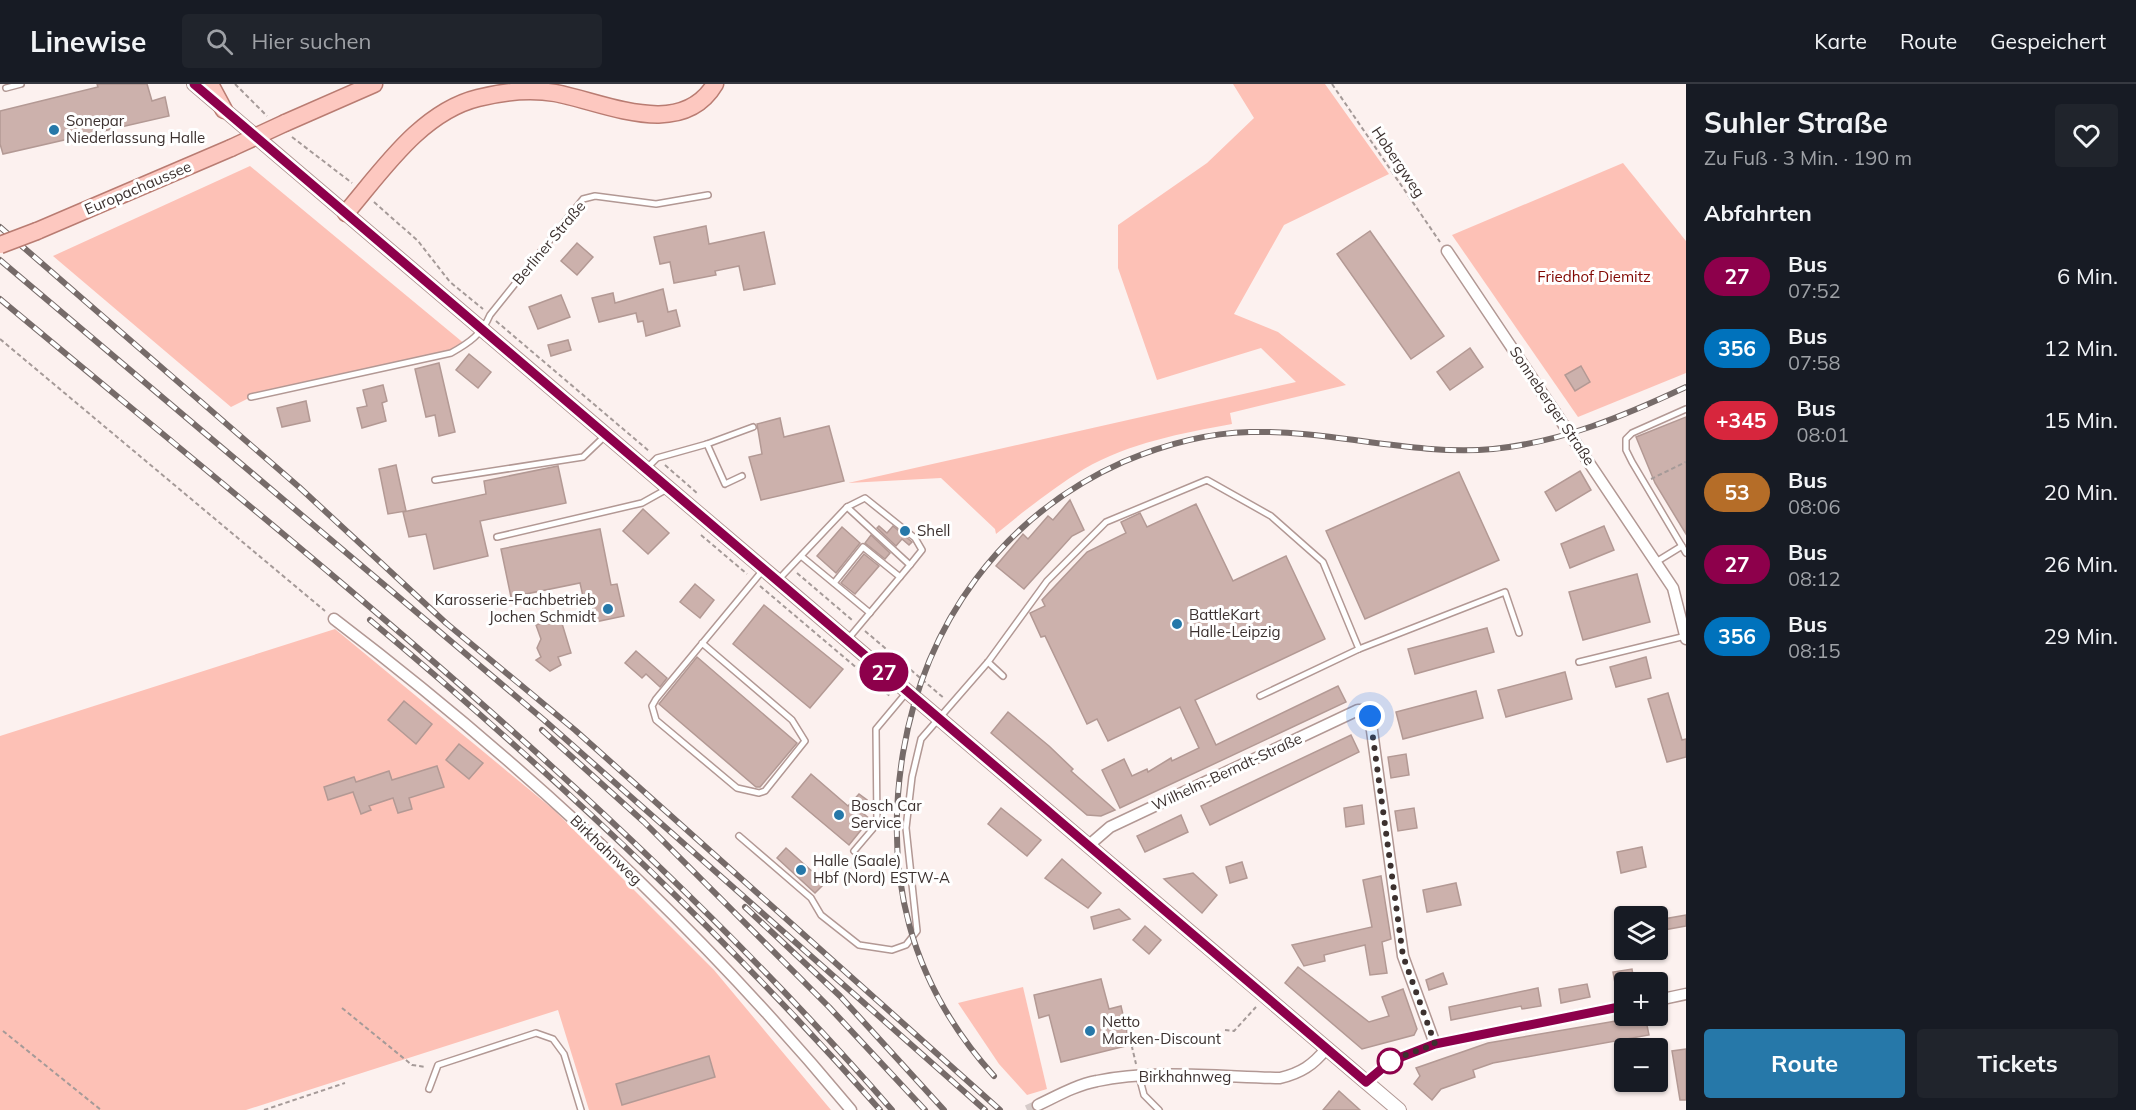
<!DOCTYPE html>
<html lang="de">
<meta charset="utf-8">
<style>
:root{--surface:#171b24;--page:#20242c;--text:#f1f3f6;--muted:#9ea1a6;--line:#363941;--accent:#2678a9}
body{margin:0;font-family:Mulish,sans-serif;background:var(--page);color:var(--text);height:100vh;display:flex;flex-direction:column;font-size:22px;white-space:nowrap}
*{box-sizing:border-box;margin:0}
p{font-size:20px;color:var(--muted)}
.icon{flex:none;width:33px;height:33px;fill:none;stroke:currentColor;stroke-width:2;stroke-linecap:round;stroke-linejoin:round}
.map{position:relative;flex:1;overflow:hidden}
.drawer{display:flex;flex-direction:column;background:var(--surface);width:450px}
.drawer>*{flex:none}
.badge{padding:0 12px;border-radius:20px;font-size:21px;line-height:39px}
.controls{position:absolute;left:1614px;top:822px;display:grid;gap:12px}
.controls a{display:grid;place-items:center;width:54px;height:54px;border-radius:6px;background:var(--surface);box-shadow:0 2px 4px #0004;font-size:30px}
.you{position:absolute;width:30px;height:30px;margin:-15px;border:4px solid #fff;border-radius:50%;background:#1a73e8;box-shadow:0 0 0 9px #1a73e833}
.map>.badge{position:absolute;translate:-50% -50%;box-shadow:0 0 0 3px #fff}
h2{padding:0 18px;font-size:22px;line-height:54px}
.round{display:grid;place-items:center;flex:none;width:63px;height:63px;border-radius:6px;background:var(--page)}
.summary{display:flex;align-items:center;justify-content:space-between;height:102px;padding:0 18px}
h1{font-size:28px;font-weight:700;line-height:45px}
.cta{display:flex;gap:12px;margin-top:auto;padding:12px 18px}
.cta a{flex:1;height:69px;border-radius:6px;background:var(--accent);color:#fff;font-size:24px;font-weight:700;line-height:69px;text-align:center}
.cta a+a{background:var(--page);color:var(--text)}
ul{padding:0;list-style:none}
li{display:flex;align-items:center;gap:18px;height:72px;padding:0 18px}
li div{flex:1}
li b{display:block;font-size:22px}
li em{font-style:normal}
li .badge{min-width:66px;font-weight:700;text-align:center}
header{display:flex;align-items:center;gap:36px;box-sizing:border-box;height:84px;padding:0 30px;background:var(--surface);border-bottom:2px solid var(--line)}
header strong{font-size:28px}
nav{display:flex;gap:33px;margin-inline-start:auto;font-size:21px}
.search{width:420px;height:54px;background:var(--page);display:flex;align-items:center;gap:15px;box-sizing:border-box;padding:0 21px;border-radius:6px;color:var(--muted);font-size:22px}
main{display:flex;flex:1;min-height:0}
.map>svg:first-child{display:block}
.green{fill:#fdc1b6}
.building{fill:#ccb1ac;stroke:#b39994;stroke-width:1.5}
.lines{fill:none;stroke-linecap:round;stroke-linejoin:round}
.minor-tunnel{stroke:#d6cbc9;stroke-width:10;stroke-dasharray:10 5;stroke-linecap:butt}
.service-casing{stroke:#b29894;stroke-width:8}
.minor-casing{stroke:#b29894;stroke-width:13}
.tertiary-casing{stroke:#b29894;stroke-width:16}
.primary-casing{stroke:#b97c72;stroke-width:19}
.path{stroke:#a59a98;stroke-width:2;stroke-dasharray:4.5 3;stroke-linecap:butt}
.service{stroke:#fff;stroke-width:5}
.minor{stroke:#fff;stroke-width:10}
.tertiary{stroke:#fff;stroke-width:14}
.primary{stroke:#fdc8c0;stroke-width:16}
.rail-casing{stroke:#766b69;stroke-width:6}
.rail{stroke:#fff;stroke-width:4;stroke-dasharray:11;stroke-linecap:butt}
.primary-bridge-casing{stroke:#b97c72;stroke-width:19;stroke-linecap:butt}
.primary-bridge{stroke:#fdc8c0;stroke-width:16}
.line-casing{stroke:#fff;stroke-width:14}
.line{stroke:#8d004b;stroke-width:9}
.walk{stroke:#3c312f;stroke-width:6;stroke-dasharray:0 10.8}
.poi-dot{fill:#2678a9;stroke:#fff;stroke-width:2}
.stop-dot{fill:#fff;stroke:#8d004b;stroke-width:3}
.labels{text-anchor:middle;stroke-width:6;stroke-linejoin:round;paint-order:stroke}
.poi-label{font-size:15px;fill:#3c312f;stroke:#fff;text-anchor:start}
.street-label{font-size:15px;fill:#3c312f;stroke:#fff}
.park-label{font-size:15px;fill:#810702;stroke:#fff}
</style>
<header>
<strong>Linewise</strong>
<div class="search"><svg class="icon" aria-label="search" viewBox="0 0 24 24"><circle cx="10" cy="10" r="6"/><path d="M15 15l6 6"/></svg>Hier suchen</div>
<nav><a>Karte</a><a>Route</a><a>Gespeichert</a></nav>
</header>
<main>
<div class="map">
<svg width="1686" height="1026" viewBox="0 0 1686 1026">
<rect width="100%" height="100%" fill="#fcf1ef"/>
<g class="green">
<path d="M1233 0H1325L1389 90 1284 141 1234 230 1278 248 1346 301 1230 329 1232 340C1182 349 1129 359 1084 385 1053 404 1024 427 996 450L995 445 941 394 848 399 1296 298 1261 264 1157 296 1118 184V141L1207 79 1254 34Z"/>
<path d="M1623 79 1686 157V289L1578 333 1452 151Z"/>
<path d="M250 82 466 261 451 269 251 313 231 323 53 172Z"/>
<path d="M335 545 554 726 714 886 831 1026H589L558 926 246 1026H0V652Z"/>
<path d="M1023 903 1047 1005 1027 1011 999 980 958 919Z"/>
</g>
<g class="building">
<path d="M97 0H147L152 17 165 13 169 32 3 70 0 60V27L98 3Z"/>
<path d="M706 142 709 160 764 148 775 200 744 206 739 182 715 187 716 191 674 199 670 178 660 180 654 153Z"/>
<path d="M1370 147 1444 252 1411 275 1337 170Z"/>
<path d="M577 159 593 173 577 191 561 177Z"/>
<path d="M663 205 668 228 676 226 680 242 646 252 643 237 638 238 636 229 599 238 592 214 613 209 615 219Z"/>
<path d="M561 211 570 233 538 245 529 223Z"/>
<path d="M568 256 571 266 551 272 548 261Z"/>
<path d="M1470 264 1483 283 1450 306 1437 288Z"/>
<path d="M469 270 491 288 478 304 456 286Z"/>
<path d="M439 279 455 348 439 352 435 331 426 333 415 285Z"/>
<path d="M1581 282 1590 298 1575 307 1565 291Z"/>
<path d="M383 301 387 317 382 319 386 337 362 344 357 324 367 322 363 306Z"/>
<path d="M306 317 310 337 282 343 277 324Z"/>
<path d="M1686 333V450L1655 399 1636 353Z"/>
<path d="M780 334 784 353 829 342 844 397 761 416 749 373 762 370 757 340Z"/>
<path d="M396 381 406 427 388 430 379 385Z"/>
<path d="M558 382 566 419 480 437 488 472 434 485 426 450 409 453 403 428 486 410 484 397Z"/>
<path d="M1580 387 1591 406 1556 427 1545 408Z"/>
<path d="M1459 388 1499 476 1365 535 1326 447Z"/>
<path d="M1070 416 1084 446 1072 452 1024 505 996 482 1023 450 1028 455 1048 432 1053 436Z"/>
<path d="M1196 420 1233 497 1286 472 1325 555 1195 616 1216 661 1338 602 1346 618 1120 724 1102 686 1124 675 1132 692 1147 685 1148 688 1171 674 1172 677 1199 664 1180 623 1108 657 1097 635 1087 640 1045 552 1041 553 1030 529 1045 522 1042 516 1087 468 1126 449 1121 438 1140 429 1147 443Z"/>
<path d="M643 425 669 449 648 470 623 447Z"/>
<path d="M879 442 887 449 893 442 912 458 909 461 902 455 896 462 877 444Z"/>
<path d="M1604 442 1614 466 1570 484 1561 460Z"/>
<path d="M842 443 860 459 836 489 817 472Z"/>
<path d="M600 445 611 501 617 500 624 532 595 538 591 516 584 517 580 499 511 513 501 465Z"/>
<path d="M871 451 890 469 885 475 865 459Z"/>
<path d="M864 470 879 482 855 510 841 499Z"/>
<path d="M1637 490 1650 538 1583 556 1569 508Z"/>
<path d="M695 500 714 516 700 534 680 518Z"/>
<path d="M764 521 843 585 810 624 733 560Z"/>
<path d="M560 533 571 569 558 573 561 581 550 587 536 576 541 573 537 564 541 555 536 541Z"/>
<path d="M1487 544 1494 568 1415 590 1408 565Z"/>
<path d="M636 567 667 594 660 603 646 590 642 594 625 579Z"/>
<path d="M697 573 797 659 760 703H756L659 620Z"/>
<path d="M1646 573 1651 594 1616 603 1610 583Z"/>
<path d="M1565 588 1572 615 1506 633 1498 606Z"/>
<path d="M1476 607 1483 634 1403 655 1396 628Z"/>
<path d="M1668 609 1682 656 1686 655V673L1667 678 1648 615Z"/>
<path d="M404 617 432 640 416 660 388 636Z"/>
<path d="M1008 628 1049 662 1073 685 1071 687 1115 726 1101 732 1087 731 991 649Z"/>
<path d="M1351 651 1359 668 1210 741 1201 722Z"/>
<path d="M459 660 483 679 469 695 446 676Z"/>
<path d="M1406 670 1409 691 1391 694 1388 673Z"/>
<path d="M437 682 444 703 409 714 412 725 398 729 393 714 369 722 371 726 361 730 353 708 328 716 324 703 354 693 356 698 389 687 392 696Z"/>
<path d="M811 690 848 722 859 710 867 716 859 726 870 735 849 761 792 713Z"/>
<path d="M1362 721 1364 740 1346 743 1344 724Z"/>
<path d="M1001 724 1041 756 1027 772 988 740Z"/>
<path d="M1414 724 1417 744 1398 747 1395 727Z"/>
<path d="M1181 731 1188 748 1145 768 1137 752Z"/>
<path d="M1642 763 1646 783 1621 789 1617 768Z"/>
<path d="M786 764 825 799 815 809 777 774Z"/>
<path d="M1062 775 1101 809 1088 824 1045 794Z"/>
<path d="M1242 778 1247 794 1230 799 1226 783Z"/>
<path d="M1193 789 1217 811 1202 829 1164 795Z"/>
<path d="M1381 792 1391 855 1382 858 1387 889 1370 891 1365 861 1324 871 1325 877 1304 882 1292 861 1372 843 1363 796Z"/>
<path d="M1456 799 1461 821 1427 828 1423 806Z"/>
<path d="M1119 825 1130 835 1094 845 1091 833Z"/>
<path d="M1686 831V842L1658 847V836Z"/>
<path d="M1145 842 1161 856 1149 870 1133 856Z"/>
<path d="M1298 883 1369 938 1389 932 1382 913 1403 905 1417 945 1414 951 1362 965 1285 899Z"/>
<path d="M1632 885 1634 898H1624V915L1618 916 1613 888Z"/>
<path d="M1443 889 1447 900 1429 906 1426 896Z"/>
<path d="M1101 895 1109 925 1121 922 1130 961 1061 978 1049 931 1039 934 1034 911Z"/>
<path d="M1587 900 1590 913 1561 919 1559 905Z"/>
<path d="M1538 904 1541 922 1522 925 1521 922 1451 936 1449 923Z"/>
<path d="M1645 932 1649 951 1493 979 1473 986 1475 993 1441 1005 1432 1016 1414 1000 1420 992 1416 984 1488 959Z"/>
<path d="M1686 965V1016H1680L1672 967Z"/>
<path d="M709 972 715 993 622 1021 616 1000Z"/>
<path d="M1339 1007 1360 1026H1323Z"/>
</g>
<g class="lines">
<path class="minor-tunnel" d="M1027 1026 1038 1021"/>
<defs>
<g id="service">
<path d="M6 4 21 0"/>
<path d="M251 313 451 269C469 259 482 250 490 231L583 115 595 112 656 120 708 111"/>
<path d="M1686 325 1632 349 1626 355V366L1632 378 1686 469"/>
<path d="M707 360 725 400 742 392"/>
<path d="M647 384 657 374 707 360 753 343"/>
<path d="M435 396 583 373 605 352"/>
<path d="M847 423 865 414 915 454 922 466 910 481"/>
<path d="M497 453 642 419 667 405"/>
<path d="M801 472 870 529"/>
<path d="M1656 478 1682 462"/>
<path d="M779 495 847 423 910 481 900 493"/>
<path d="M834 499 863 463 900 493 848 555"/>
<path d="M702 559 792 636 805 657 765 707 759 709 737 704 656 636 652 622 656 615 763 486"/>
<path d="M1359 565 1505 508 1519 549"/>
<path d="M988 578 1003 592"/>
<path d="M1579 578 1686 552"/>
<path d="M739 752 811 814 821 831 859 861 892 866 906 861 917 847 906 744 912 693 921 655 988 578 1047 497 1106 438 1207 396 1271 432 1323 478 1359 565 1260 612"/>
<path d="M854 767 877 740 876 645 907 608"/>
<path d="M1139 992 1144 1011 1159 1026"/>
<path d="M429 1005 438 981 536 949 553 955 564 970 581 1026"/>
</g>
<g id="minor">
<path d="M1447 167 1673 504 1686 555"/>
<path d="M334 535C523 679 699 843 851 1026"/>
<path d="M1088 762 1110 743 1358 626H1366L1370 632 1403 872 1435 960"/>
<path d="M1658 916 1686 910"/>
<path d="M1366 998 1391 977 1435 960 1624 922"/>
<path d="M1038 1021C1057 1012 1076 1001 1097 997 1152 985 1224 993 1280 994 1301 989 1313 981 1326 965"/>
</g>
<path id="tertiary" d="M194 0 1399 1026"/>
<g id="primary">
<path d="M210 0 224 26"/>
<path d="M285 39 374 0"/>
<path d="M346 129C382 87 421 28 478 14 502 8 531 5 555 9 604 18 681 57 715 0"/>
<path d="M37 147 231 64"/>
</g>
</defs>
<use href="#service" class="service-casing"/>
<use href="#minor" class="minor-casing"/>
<use href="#tertiary" class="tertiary-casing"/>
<use href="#primary" class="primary-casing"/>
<g class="path">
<path d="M235 0 267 32"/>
<path d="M1332 0 1440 158"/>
<path d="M292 53 352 99"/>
<path d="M374 118 418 157 450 198 483 225"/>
<path d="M496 237 649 367"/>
<path d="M0 255 325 527"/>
<path d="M665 381 697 409"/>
<path d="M1651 395 1686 378"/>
<path d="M701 451 747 490"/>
<path d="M797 489 852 536"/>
<path d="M760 502 891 613"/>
<path d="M865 547 945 615"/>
<path d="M342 924 412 981 426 983"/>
<path d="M1225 946 1234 947 1256 923"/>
<path d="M3 947 101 1026"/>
<path d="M1136 955 1132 963 1136 980"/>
<path d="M264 1026 345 999"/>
</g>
<use href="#service" class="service"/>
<use href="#minor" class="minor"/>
<use href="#tertiary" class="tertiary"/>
<use href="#primary" class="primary"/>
<defs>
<g id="rail">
<path d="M0 143 299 403 446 539 575 646 1000 1026"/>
<path d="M0 176 544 636 985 1026"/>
<path d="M0 215C309 473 627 721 892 1026"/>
<path d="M370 536C551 688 723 848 880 1026"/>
<path d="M542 646 644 738 829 923 925 1026"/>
<path d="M745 823 840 912 944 1026"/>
<path d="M994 992C910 899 883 792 903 669 925 539 1002 432 1123 378 1163 361 1207 349 1250 348 1332 346 1411 372 1493 365 1562 358 1624 332 1686 303"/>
</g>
</defs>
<use href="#rail" class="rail-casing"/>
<use href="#rail" class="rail"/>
<defs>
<g id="primary-bridge">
<path d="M231 64 285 39"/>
<path d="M0 161 37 147"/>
</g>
</defs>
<use href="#primary-bridge" class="primary-bridge-casing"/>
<use href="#primary-bridge" class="primary-bridge"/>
</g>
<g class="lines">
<defs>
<path id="line" d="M194 0 1366 998 1391 977 1435 960 1624 922"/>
</defs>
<use href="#line" class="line-casing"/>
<use href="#line" class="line"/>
<path class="walk" d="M1370 632 1403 872 1435 960 1390 977"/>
</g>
<g class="poi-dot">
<circle cx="54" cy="46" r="6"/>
<circle cx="905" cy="447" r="6"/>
<circle cx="608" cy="525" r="6"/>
<circle cx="1177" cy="540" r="6"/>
<circle cx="839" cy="731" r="6"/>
<circle cx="801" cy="786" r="6"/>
<circle cx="1090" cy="947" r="6"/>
</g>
<circle class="stop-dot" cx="1390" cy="977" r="12"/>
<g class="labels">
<g class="poi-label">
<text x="66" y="42">Sonepar<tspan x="66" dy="17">Niederlassung Halle</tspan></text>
<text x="917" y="452">Shell</text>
<text x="596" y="521" text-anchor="end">Karosserie-Fachbetrieb<tspan x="596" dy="17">Jochen Schmidt</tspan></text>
<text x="1189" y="536">BattleKart<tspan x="1189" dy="17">Halle-Leipzig</tspan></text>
<text x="851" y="727">Bosch Car<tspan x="851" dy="17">Service</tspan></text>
<text x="813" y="782">Halle (Saale)<tspan x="813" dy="17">Hbf (Nord) ESTW-A</tspan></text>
<text x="1102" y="943">Netto<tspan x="1102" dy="17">Marken-Discount</tspan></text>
</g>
<g class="street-label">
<text transform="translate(1398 78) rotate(56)" y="5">Hobergweg</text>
<text transform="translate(138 104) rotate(-23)" y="5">Europachaussee</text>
<text transform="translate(549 159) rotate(-50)" y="5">Berliner Straße</text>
<text transform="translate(1552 322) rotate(56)" y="5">Sonneberger Straße</text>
<text transform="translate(1227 688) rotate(-25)" y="5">Wilhelm-Berndt-Straße</text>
<text transform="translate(606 766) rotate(44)" y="5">Birkhahnweg</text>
<text x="1185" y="998">Birkhahnweg</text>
</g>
<g class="park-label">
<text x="1594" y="198">Friedhof Diemitz</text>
</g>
</g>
</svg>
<div class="controls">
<a><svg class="icon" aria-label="layers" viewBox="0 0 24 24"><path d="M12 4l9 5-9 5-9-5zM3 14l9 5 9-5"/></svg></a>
<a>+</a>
<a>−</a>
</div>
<div class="you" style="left:1370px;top:632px"></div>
<b class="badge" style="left:884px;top:588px;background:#8d004b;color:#fff">27</b>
</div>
<section class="drawer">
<div class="summary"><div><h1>Suhler Straße</h1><p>Zu Fuß · 3 Min. · 190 m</p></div><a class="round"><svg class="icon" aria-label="heart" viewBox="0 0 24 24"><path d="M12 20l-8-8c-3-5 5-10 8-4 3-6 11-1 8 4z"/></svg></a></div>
<h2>Abfahrten</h2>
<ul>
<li><span class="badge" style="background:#8d004b;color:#fff">27</span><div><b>Bus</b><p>07:52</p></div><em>6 Min.</em></li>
<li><span class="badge" style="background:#0072bc;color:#fff">356</span><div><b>Bus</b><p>07:58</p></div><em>12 Min.</em></li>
<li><span class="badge" style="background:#d7263d;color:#fff">+345</span><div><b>Bus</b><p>08:01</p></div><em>15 Min.</em></li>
<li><span class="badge" style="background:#b56d28;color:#fff">53</span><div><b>Bus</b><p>08:06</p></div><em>20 Min.</em></li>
<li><span class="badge" style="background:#8d004b;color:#fff">27</span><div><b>Bus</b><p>08:12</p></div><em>26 Min.</em></li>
<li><span class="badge" style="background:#0072bc;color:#fff">356</span><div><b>Bus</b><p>08:15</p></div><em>29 Min.</em></li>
</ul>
<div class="cta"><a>Route</a><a>Tickets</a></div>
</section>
</main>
